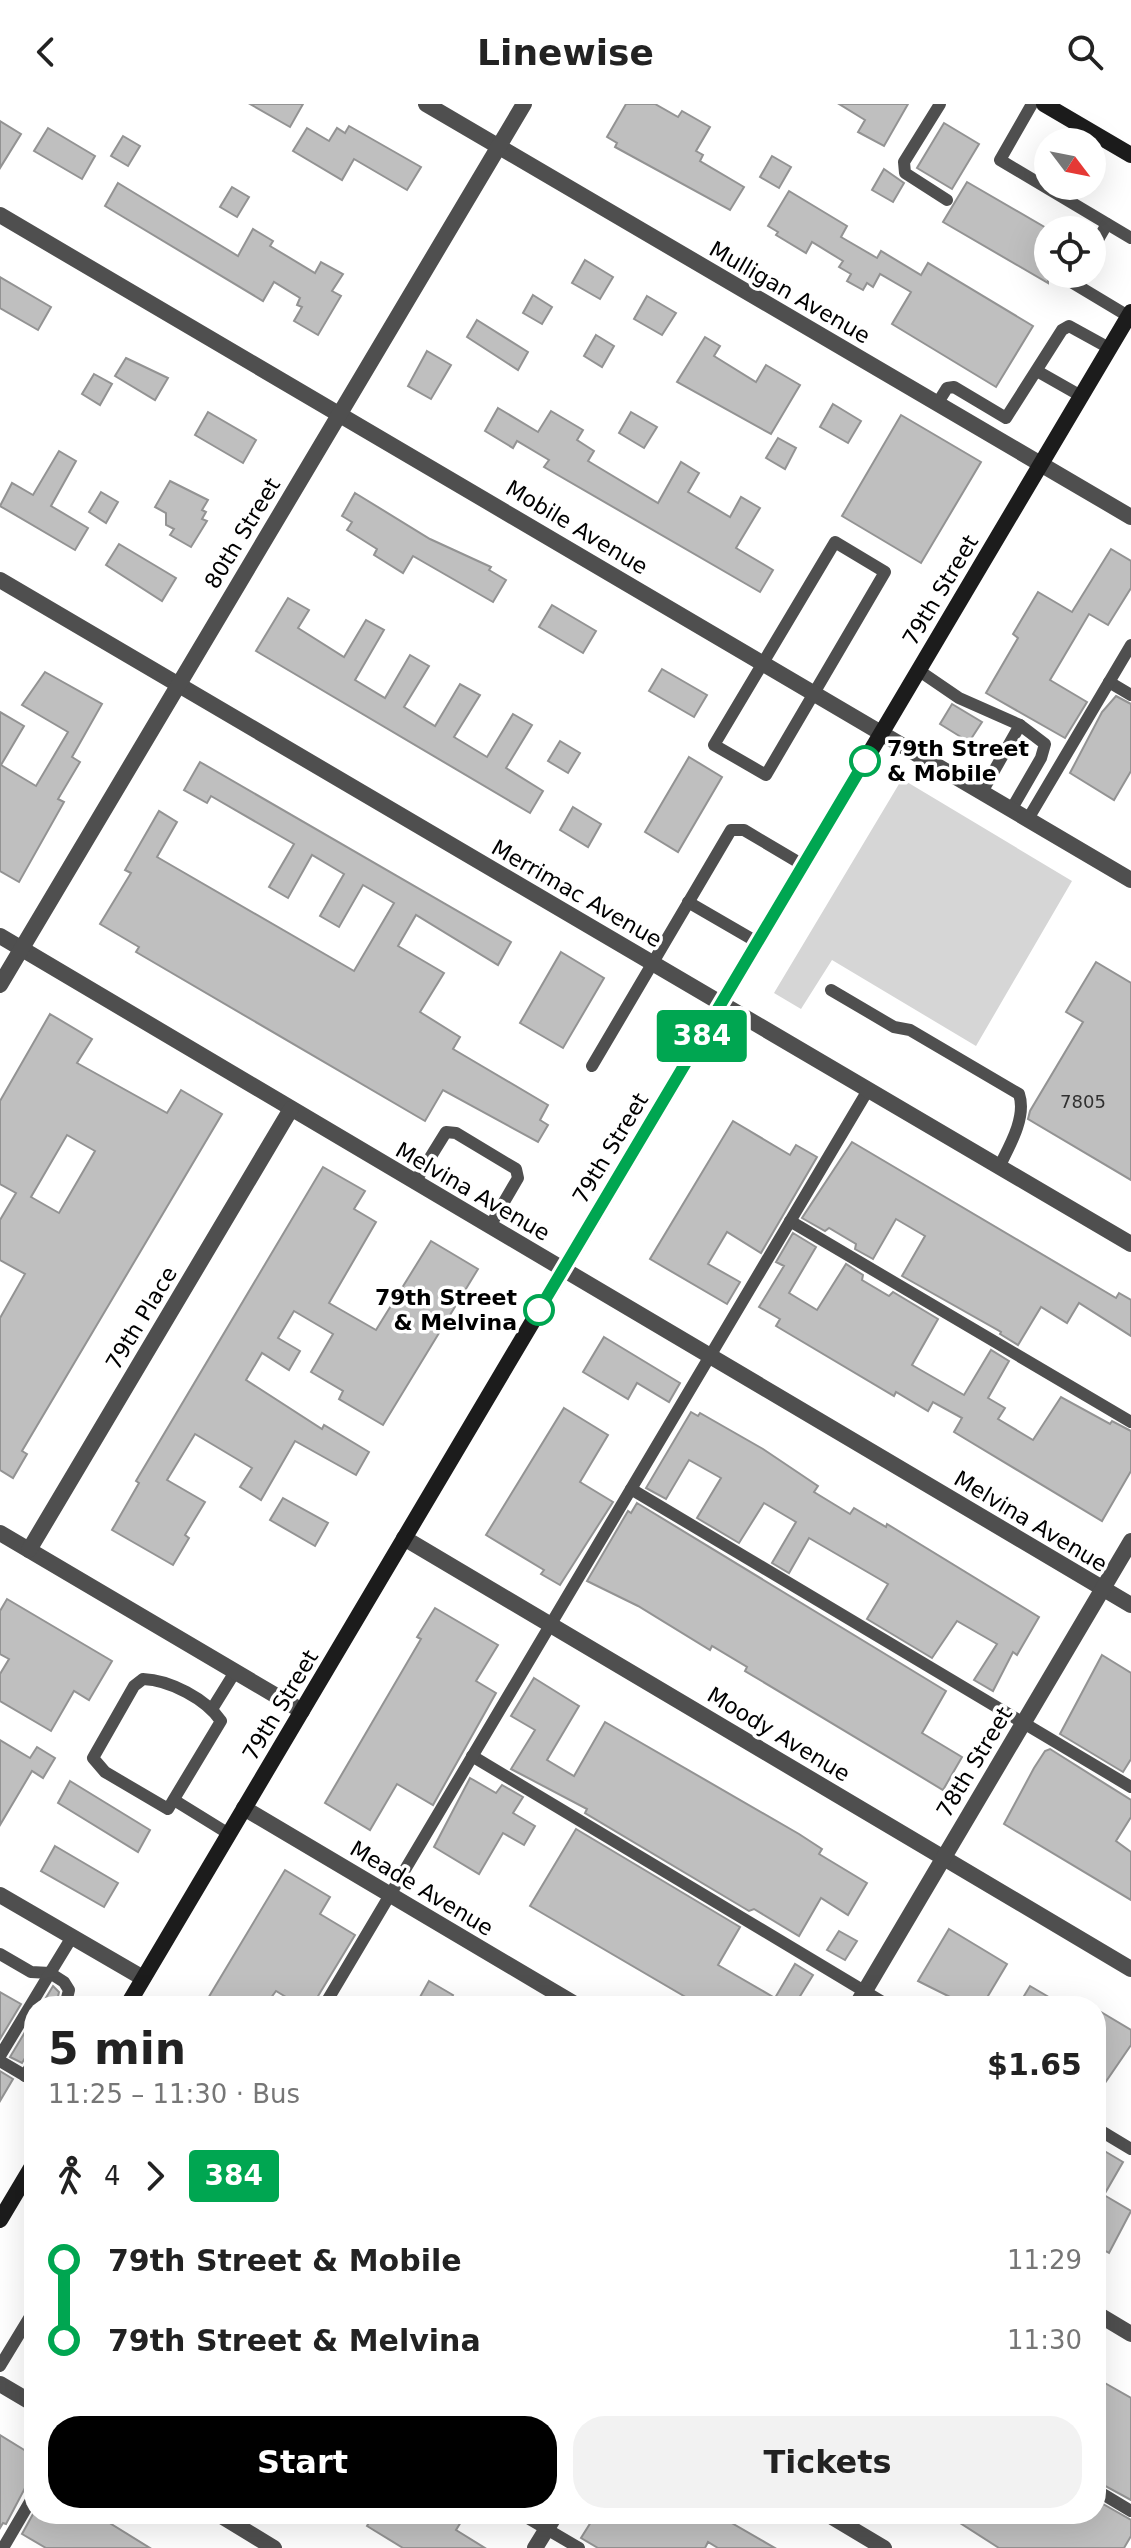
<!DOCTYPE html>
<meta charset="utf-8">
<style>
:root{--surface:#fff;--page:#f2f2f2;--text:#222;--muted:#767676;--accent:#000}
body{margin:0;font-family:"DejaVu Sans",sans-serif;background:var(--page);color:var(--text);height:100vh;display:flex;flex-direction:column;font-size:30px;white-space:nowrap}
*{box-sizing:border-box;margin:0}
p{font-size:26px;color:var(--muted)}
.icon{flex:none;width:44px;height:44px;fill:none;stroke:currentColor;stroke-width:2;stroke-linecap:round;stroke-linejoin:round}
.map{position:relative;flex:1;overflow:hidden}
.side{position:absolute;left:24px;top:1892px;width:1082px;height:528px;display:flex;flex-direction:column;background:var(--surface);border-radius:32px;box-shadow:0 8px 32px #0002}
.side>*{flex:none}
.badge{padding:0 16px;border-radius:6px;font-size:28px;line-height:52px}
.needle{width:52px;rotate:122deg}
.tools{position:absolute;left:1034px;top:24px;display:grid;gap:16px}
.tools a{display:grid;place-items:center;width:72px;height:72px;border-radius:50%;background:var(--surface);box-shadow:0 8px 32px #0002;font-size:40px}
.map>.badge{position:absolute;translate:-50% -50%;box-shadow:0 0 0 4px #fff}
.legs{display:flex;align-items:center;gap:12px;height:88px;padding:0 24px;font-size:26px}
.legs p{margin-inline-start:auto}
.headline{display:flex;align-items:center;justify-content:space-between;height:136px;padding:0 24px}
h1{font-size:44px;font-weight:700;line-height:60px}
.primary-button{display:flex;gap:16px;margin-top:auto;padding:16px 24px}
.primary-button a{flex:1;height:92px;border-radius:32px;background:var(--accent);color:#fff;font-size:32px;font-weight:700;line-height:92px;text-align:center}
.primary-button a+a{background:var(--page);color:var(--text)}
ul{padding:0 24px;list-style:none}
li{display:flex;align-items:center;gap:28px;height:80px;font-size:30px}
li i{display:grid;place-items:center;width:12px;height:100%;margin:0 10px;background:currentColor}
li i::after{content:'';width:20px;height:20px;margin:-10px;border:6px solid;border-radius:50%;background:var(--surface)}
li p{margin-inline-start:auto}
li:first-child i{background:linear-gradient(#0000 50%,currentColor 0)}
li:last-child i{background:linear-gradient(currentColor 50%,#0000 0)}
header{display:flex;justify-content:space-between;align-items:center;height:104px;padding:0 24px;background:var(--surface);font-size:36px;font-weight:700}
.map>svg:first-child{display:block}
.green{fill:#d6d6d6}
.building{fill:#bfbfbf;stroke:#939393;stroke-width:2;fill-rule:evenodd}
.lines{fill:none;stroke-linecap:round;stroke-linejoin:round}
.lane{stroke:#4f4f4f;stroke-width:12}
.street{stroke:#4f4f4f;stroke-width:16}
.secondary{stroke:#1c1c1c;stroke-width:16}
.line-1-casing{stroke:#fff;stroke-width:18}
.line-1{stroke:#00a651;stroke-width:12}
.stop-1-dot{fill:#fff;stroke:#00a651;stroke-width:4}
.labels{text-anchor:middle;stroke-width:7;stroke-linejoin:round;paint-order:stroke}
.number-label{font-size:18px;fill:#303030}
.street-label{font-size:22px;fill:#000;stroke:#fff}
.stop-label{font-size:22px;font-weight:bold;fill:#000;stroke:#fff;text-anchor:start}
</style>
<header><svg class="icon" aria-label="back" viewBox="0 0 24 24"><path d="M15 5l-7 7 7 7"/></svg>Linewise<svg class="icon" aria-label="search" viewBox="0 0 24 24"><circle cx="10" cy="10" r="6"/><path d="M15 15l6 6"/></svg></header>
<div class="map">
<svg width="1131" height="2444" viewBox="0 0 1131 2444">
<rect width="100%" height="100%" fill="#fff"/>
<path class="green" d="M902 675 1072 777 976 942 832 856 801 905 774 889Z"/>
<g class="building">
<path d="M250 0H303L290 23Z"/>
<path d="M626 0H655L678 13 682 7 710 23 696 47 703 51 700 57 744 83 730 106 615 43 617 39 607 33Z"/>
<path d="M839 0H908L884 42 858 28 865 16Z"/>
<path d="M0 17 21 30 0 64Z"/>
<path d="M944 19 979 40 952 85 917 64Z"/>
<path d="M349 22 421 63 407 86 354 55 342 76 293 47 307 24 329 37 337 24 345 29Z"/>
<path d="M48 24 95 52 82 75 34 47Z"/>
<path d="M123 32 140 42 128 62 111 52Z"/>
<path d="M772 52 791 63 779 84 760 73Z"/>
<path d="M884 65 904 79 893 98 872 86Z"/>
<path d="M967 78 1048 125V179L943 118Z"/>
<path d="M118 79 238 152 253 125 273 137 270 142 315 169 321 158 343 170 332 187 341 192 318 231 294 217 302 203 297 201 300 194 274 178 263 197 105 102Z"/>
<path d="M232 83 249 93 237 113 220 103Z"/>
<path d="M789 87 847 122 841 133 877 154 881 147 921 171 928 159 1033 222 996 283 892 220 911 188 880 170 873 183 867 179 863 186 847 177 851 170 839 163 843 157 812 138 806 149 776 131 778 128 768 122Z"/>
<path d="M585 156 613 173 600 195 572 179Z"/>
<path d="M0 173 51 203 38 226 0 204Z"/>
<path d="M533 191 552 203 542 220 523 209Z"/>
<path d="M647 192 676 209 662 231 634 215Z"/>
<path d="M477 216 528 248 518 266 467 233Z"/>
<path d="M596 231 614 242 602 263 584 252Z"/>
<path d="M705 233 720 242 714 252 756 278 766 261 800 281 771 330 677 278Z"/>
<path d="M427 247 451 261 431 295 408 282Z"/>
<path d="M126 254 168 274 155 296 115 272Z"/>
<path d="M94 270 112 280 100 301 82 290Z"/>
<path d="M833 300 861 317 848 339 820 323Z"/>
<path d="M498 304 538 328 551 307 583 326 577 336 594 347 588 357 658 399 681 358 699 369 688 388 730 413 741 393 760 404 736 444 773 466 760 488 544 363 549 356 517 337 513 344 485 327Z"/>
<path d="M208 308 256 336 243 359 195 331Z"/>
<path d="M631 308 657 323 644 344 619 329Z"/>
<path d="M901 311 981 358 921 459 842 412Z"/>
<path d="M778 334 796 344 785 365 766 354Z"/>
<path d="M59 347 76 357 51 402 88 424 75 446 0 402 12 379 33 391Z"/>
<path d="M170 377 208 396 202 406 206 408 202 415 207 417 191 443 170 431 174 425 166 421V409L155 403Z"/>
<path d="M101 388 118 398 106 419 89 408Z"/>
<path d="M355 389 430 435 491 463 489 466 506 476 493 498 413 452 403 469 374 451 377 445 347 426 352 418 342 412Z"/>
<path d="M119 440 176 474 162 497 106 461Z"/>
<path d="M1111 445 1131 457V484L1108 521 1089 510 1050 576 1087 598 1065 634 986 589 1018 534 1013 530 1038 488 1072 508Z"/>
<path d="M288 494 309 506 298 524 344 553 366 516 384 526 355 576 385 594 410 551 429 562 404 603 435 622 460 580 480 591 454 633 487 653 513 610 532 621 506 664 543 687 530 709 256 547Z"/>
<path d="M552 501 596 527 583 549 539 523Z"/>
<path d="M662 565 707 591 694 613 649 587Z"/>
<path d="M45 568 102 600 72 653 80 658 58 695 64 698 19 778 0 767V608L24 622 1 661 36 682 68 628 22 601Z"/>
<path d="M1116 592 1131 600V667L1114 696 1070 669 1102 608Z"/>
<path d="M952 600 982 618 969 638 940 620Z"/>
<path d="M560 637 580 649 568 669 548 657Z"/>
<path d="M689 653 722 673 678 748 645 728Z"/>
<path d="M200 658 511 838 498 861 416 811 398 842 444 869 420 908 460 933 453 945 548 1001 540 1016 548 1021 538 1038 443 986 425 1017 136 848 139 843 100 820 131 769 125 766 159 707 177 718 157 753 354 867 394 799 363 781 339 823 320 812 344 770 312 751 288 794 269 783 294 740 211 692 207 699 184 686Z"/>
<path d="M573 703 601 720 588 743 560 726Z"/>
<path d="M561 848 604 874 563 944 520 919Z"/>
<path d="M1096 858 1131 879V1076L1028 1015 1030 1007 1083 918 1066 908Z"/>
<path d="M50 910 92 935 77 959 167 1009 181 986 222 1010 22 1347 27 1350 13 1374 0 1366V1214L25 1170 0 1156V1116L16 1089 0 1080V997ZM67 1031 95 1047 59 1109 31 1093Z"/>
<path d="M733 1017 790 1051 796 1041 817 1053 761 1149 727 1128 708 1160 740 1178 727 1200 650 1155Z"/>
<path d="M852 1038 1116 1194 1119 1189 1131 1196V1232L1079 1199 1067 1219 1041 1203 1018 1241 1000 1230 1001 1228 902 1172 925 1132 896 1115 873 1155 855 1145 856 1140 829 1124 825 1127 802 1114Z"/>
<path d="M323 1063 365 1087 354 1105 376 1118 329 1199 376 1226 431 1137 478 1165 383 1321 339 1295 343 1287 311 1268 333 1230 294 1207 278 1234 300 1247 289 1266 262 1249 246 1276 322 1325 324 1321 369 1348 356 1371 295 1337 261 1396 240 1383 252 1364 195 1330 167 1376 205 1398 185 1431 189 1434 173 1461 112 1426 139 1379 136 1377Z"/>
<path d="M793 1129 816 1143 789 1189 817 1206 846 1160 863 1171 862 1176 889 1192 893 1188 938 1215 912 1261 964 1291 991 1246 1009 1257 988 1294 1005 1304 998 1315 1033 1336 1061 1293 1110 1320 1112 1317 1131 1327V1367L1102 1417 954 1328 962 1314 933 1298 928 1307 896 1288 894 1292 776 1222 780 1215 759 1203 784 1162 776 1158Z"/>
<path d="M604 1233 680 1279 669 1298 637 1279 628 1295 583 1268Z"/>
<path d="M564 1304 608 1331 580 1378 613 1398 560 1481 541 1470 544 1466 486 1431Z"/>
<path d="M691 1308 698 1312 700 1309 763 1345 818 1382 814 1388 850 1410 854 1404 886 1423 887 1420 1039 1513 1017 1551 1013 1548 993 1587 974 1576 997 1540 957 1517 932 1554 867 1515 888 1480 809 1434 789 1469 772 1459 796 1418 764 1399 739 1439 697 1414 721 1374 689 1356 666 1395 646 1384Z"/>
<path d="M283 1394 328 1419 315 1442 270 1416Z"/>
<path d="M637 1399 946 1587 922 1629 962 1653 943 1686 745 1567 747 1563 712 1542 710 1546 638 1502 587 1477 628 1407 631 1409Z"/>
<path d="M7 1495 112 1557 89 1596 74 1587 51 1627 0 1597V1570L9 1555 0 1550V1507Z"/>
<path d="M435 1504 498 1541 476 1577 496 1589 433 1701 397 1680 370 1726 325 1699 421 1535 417 1533Z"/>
<path d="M1102 1551 1131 1569V1655L1123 1668 1060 1630Z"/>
<path d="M534 1574 579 1602 547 1656 574 1672 605 1618 799 1730 822 1745 819 1750 867 1779 848 1811 821 1794 799 1832 754 1805 749 1807 585 1709 587 1705 511 1665 535 1626 511 1612Z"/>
<path d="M0 1636 30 1654 37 1643 55 1654 43 1674 32 1667 0 1721Z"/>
<path d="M1050 1645 1131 1696V1713L1116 1737 1131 1748V1796L1004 1720 1034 1664 1045 1647Z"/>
<path d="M470 1674 496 1689 502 1681 523 1693 513 1709 535 1722 524 1741 503 1729 479 1770 434 1743Z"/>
<path d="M70 1677 150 1726 138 1748 58 1699Z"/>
<path d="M576 1725 740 1823 718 1861 775 1894 795 1860 813 1871 794 1902H701L530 1802Z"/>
<path d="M55 1742 118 1779 104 1803 41 1767Z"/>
<path d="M285 1766 330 1793 320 1810 355 1831 312 1902H301L276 1887 265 1902H217L207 1896Z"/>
<path d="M949 1825 1007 1860 982 1902H968L918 1877Z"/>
<path d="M839 1827 857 1837 845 1856 827 1846Z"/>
<path d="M429 1877 453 1891 447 1902H415Z"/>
<path d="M53 1882 59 1888 56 1902H41Z"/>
<path d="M1030 1882 1064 1902H1018Z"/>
<path d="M0 1888 21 1900 0 1935Z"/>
<path d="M1096 1905 1131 1926V1941L1096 1992Z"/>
<path d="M34 1913V1939L22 1959 10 1953Z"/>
<path d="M0 1967 13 1975 0 1997Z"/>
<path d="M1096 2042 1123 2058 1104 2091 1131 2107 1109 2149 1096 2142Z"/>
<path d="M1096 2274 1131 2294V2396L1096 2377Z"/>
<path d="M0 2331 34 2352V2367L6 2420 3 2419 0 2424Z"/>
<path d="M1096 2396 1131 2416V2432L1124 2444H999L946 2410H1096Z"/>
<path d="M33 2410H95L150 2444H46L22 2430Z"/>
<path d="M374 2410H466L456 2426 485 2444H403L367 2422Z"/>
<path d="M596 2410H716L775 2444H718L708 2438 705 2444H598L581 2434Z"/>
</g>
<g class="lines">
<g class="lane">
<path d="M940 0 904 58 905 69 947 96"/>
<path d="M1032 0 1000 56 1131 134"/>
<path d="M1092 146 1107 120"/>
<path d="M1079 170 1073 179 1128 212"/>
<path d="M1037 267 1081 292"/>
<path d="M937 300 947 284 954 283 1006 314 1062 226 1069 222 1109 244"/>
<path d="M835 438 885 468 766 671 714 641Z"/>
<path d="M918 566 959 594 1020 621 982 688"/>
<path d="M1109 578 1131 591"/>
<path d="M1011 706 1041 654 1045 640 1020 621"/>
<path d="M1028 715 1131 541"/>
<path d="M688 798 757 838"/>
<path d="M831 886 894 923 910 926 1019 990C1027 1013 1009 1043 999 1063"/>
<path d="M592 962 731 726H744L803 761"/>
<path d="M415 1078 446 1028 456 1029 516 1065 518 1074 490 1122"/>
<path d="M790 1117 1131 1318"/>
<path d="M631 1385 1131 1683"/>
<path d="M143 1575C170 1576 206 1595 221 1617L168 1705 105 1668 93 1654 134 1582Z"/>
<path d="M212 1605 235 1568"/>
<path d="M472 1652 889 1902"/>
<path d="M174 1696 229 1730"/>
<path d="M0 1850 31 1868 50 1869 72 1833"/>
<path d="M324 1902 868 986"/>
<path d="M0 1952 50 1869 64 1878 69 1886 65 1902"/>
<path d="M0 1957 34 1977"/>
<path d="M25 1972 34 1956"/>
<path d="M1096 2024 1131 2045"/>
<path d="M0 2262 34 2206"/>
<path d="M1096 2386 1131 2407"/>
<path d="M521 2410 579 2444"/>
<path d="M3 2444 34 2391"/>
</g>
<g class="street">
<path d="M426 0 1131 413"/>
<path d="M0 111 1131 776"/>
<path d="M0 476 1131 1140"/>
<path d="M0 832 1131 1501"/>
<path d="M0 881 524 0"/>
<path d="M0 1429 302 1607"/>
<path d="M404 1434 1131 1865"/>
<path d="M29 1446 291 1005"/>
<path d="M244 1704 578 1902"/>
<path d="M0 1791 143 1874"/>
<path d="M856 1902 1131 1437"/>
<path d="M1096 2209 1131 2230"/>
<path d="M0 2280 34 2300"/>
<path d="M218 2410 274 2444"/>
<path d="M827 2410 884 2444"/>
<path d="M535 2444 556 2410"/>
</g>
<g class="secondary">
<path d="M1044 0 1131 51"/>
<path d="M127 1902 1131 208"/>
<path d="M0 2116 34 2059"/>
</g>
</g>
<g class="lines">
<defs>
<path id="line-1" d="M539 1206 865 657"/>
</defs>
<use href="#line-1" class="line-1-casing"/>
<use href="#line-1" class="line-1"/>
</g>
<g class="stop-1-dot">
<circle cx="865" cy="657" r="14"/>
<circle cx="539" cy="1206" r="14"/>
</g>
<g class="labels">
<g class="number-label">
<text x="1083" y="1004">7805</text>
</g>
<g class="street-label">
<text transform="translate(790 188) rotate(30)" y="8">Mulligan Avenue</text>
<text transform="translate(577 423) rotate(31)" y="8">Mobile Avenue</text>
<text transform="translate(242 429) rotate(-59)" y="8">80th Street</text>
<text transform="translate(940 486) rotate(-59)" y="8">79th Street</text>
<text transform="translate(577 789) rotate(30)" y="8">Merrimac Avenue</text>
<text transform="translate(610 1044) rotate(-59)" y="8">79th Street</text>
<text transform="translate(473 1087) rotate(30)" y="8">Melvina Avenue</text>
<text transform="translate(141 1214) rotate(-59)" y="8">79th Place</text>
<text transform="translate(1031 1417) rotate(31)" y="8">Melvina Avenue</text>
<text transform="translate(280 1601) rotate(-59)" y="8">79th Street</text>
<text transform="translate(779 1630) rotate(31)" y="8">Moody Avenue</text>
<text transform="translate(974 1658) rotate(-59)" y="8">78th Street</text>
<text transform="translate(422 1784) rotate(31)" y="8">Meade Avenue</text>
</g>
<g class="stop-label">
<text x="887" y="652">79th Street<tspan x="887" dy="25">&amp; Mobile</tspan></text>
<text x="517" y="1201" text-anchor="end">79th Street<tspan x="517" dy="25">&amp; Melvina</tspan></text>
</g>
</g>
</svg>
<div class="tools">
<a><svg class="needle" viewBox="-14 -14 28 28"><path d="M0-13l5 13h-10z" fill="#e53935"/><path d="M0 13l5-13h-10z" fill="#767676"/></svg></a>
<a><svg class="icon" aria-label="locate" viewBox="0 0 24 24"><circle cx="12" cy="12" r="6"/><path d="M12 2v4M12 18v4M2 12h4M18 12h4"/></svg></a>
</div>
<b class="badge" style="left:702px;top:932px;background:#00a651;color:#fff">384</b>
<section class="side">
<div class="headline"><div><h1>5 min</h1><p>11:25 – 11:30 · Bus</p></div><b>$1.65</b></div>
<div class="legs"><svg class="icon" aria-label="walk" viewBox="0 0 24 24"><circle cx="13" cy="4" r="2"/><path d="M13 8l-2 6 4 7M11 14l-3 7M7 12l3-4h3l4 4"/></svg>4<svg class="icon" aria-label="forward" viewBox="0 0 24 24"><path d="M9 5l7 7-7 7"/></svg><b class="badge" style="background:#00a651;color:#fff">384</b></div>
<ul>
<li><i style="color:#00a651"></i><b>79th Street &amp; Mobile</b><p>11:29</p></li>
<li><i style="color:#00a651"></i><b>79th Street &amp; Melvina</b><p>11:30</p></li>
</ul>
<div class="primary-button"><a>Start</a><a>Tickets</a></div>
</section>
</div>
